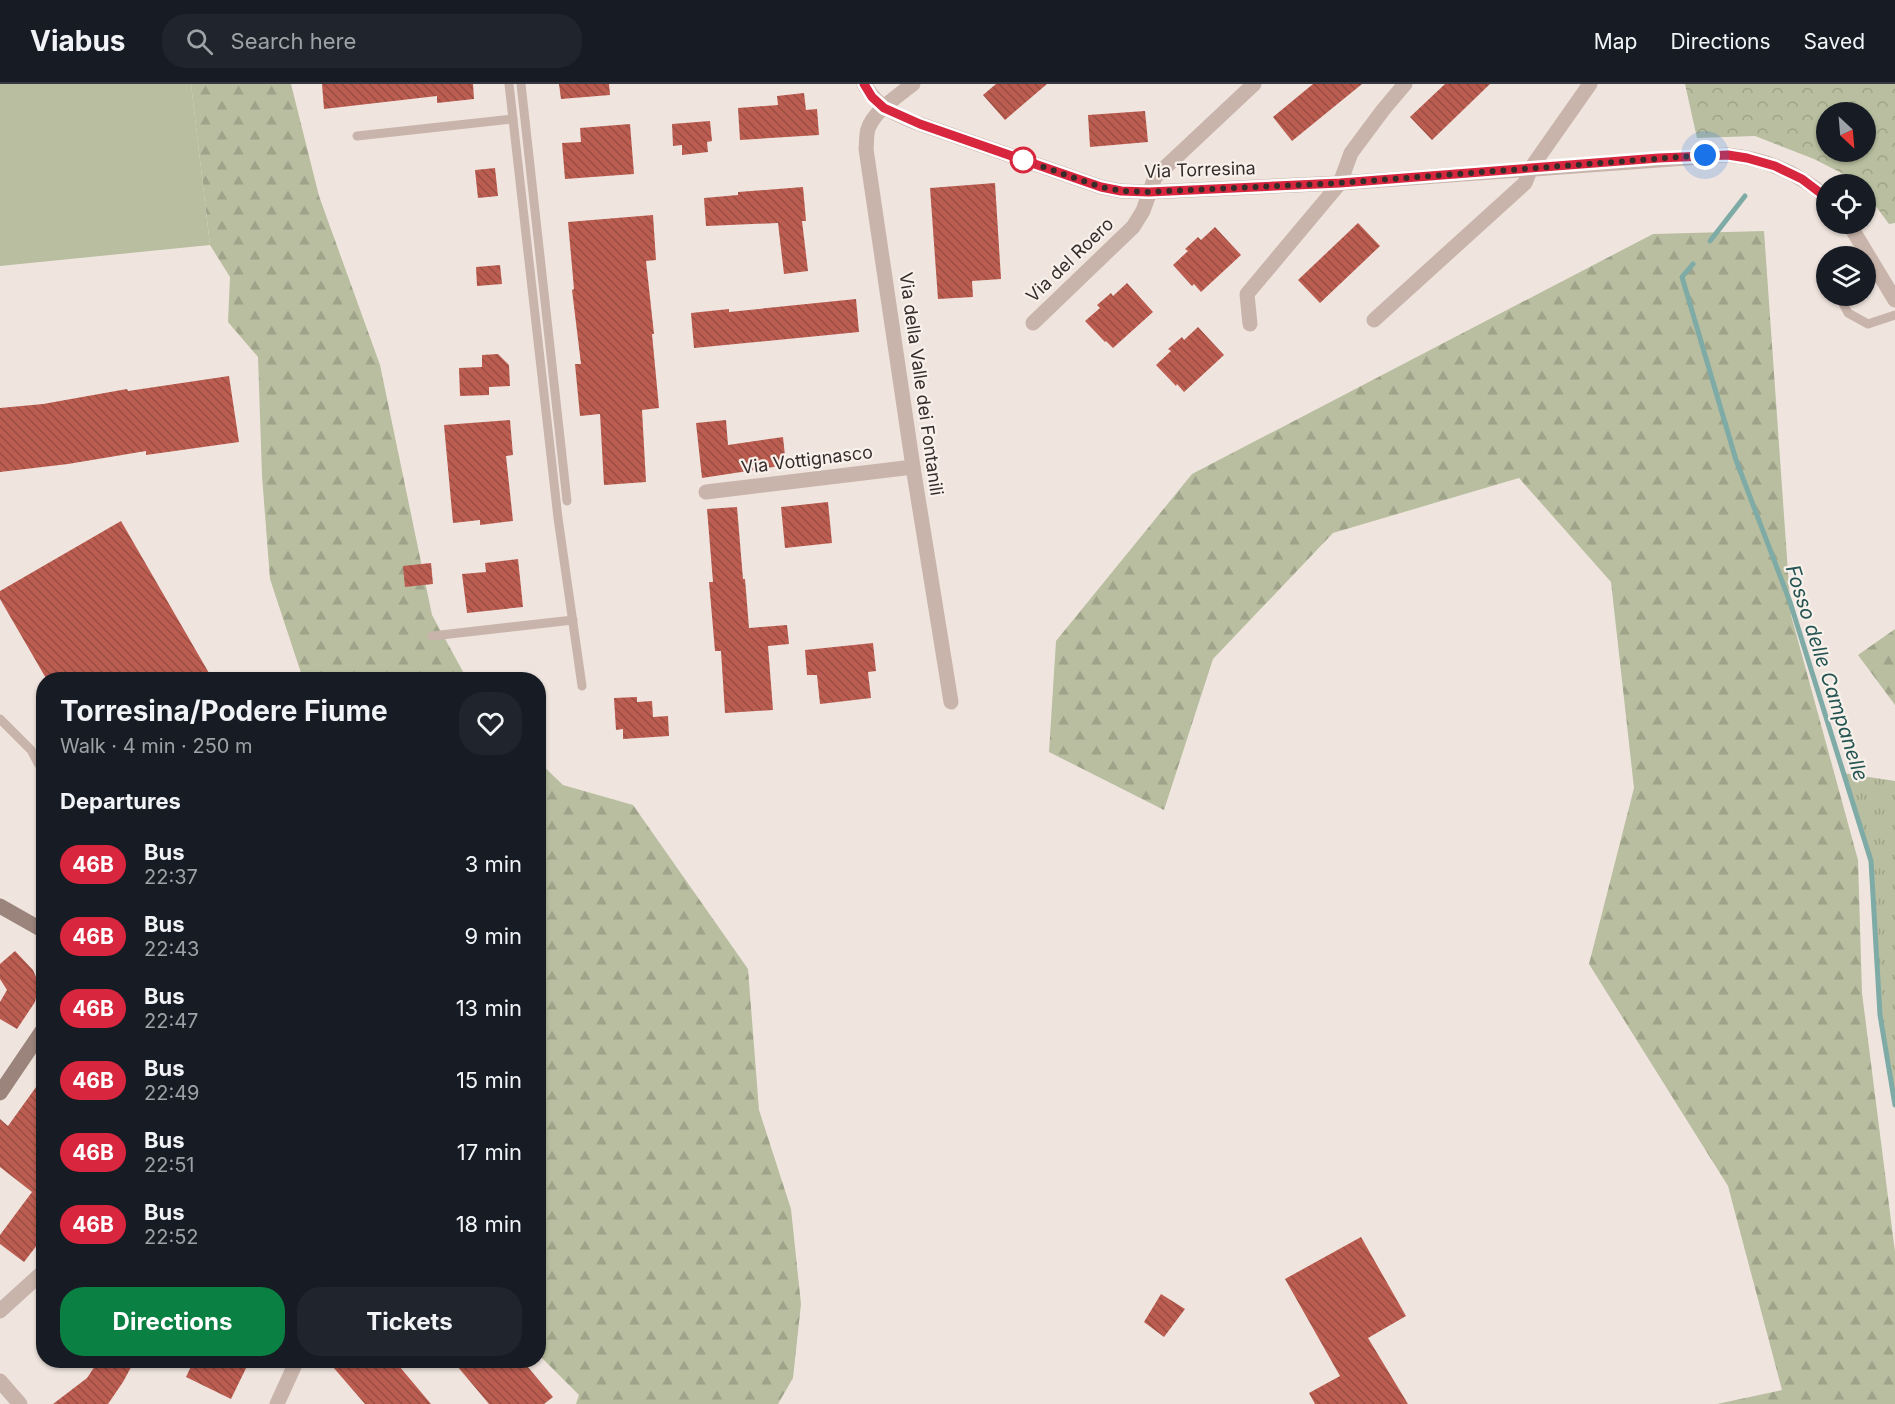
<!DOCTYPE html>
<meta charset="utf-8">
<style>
:root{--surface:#171b24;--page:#20242c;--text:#f1f3f6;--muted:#9ea1a6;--line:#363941;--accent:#0b8043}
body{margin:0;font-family:Inter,sans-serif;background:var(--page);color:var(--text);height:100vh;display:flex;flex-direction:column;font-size:22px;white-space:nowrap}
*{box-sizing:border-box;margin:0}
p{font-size:20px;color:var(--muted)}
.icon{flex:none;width:33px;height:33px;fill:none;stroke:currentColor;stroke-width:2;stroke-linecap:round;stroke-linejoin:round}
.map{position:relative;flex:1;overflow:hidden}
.sheet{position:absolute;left:36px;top:588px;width:510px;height:696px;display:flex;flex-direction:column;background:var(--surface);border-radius:24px;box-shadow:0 2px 4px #0004}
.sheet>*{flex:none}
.badge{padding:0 12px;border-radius:20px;font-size:21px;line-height:39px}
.needle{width:39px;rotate:154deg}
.controls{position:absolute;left:1816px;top:18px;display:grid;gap:12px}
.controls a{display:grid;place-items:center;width:60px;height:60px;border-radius:50%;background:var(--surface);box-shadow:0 2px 4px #0004;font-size:30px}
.you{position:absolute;width:30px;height:30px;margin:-15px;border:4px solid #fff;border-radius:50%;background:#1a73e8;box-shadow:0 0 0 9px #1a73e833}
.map>.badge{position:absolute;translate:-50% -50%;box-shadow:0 0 0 3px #fff}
h2{padding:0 24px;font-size:22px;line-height:54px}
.round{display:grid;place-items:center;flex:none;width:63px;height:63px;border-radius:24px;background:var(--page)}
.headline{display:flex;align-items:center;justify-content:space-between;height:102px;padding:0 24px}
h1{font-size:28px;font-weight:700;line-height:45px}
.cta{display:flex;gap:12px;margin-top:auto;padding:12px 24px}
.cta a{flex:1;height:69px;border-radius:24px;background:var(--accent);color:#fff;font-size:24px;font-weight:700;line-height:69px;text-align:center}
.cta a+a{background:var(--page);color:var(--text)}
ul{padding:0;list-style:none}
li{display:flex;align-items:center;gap:18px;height:72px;padding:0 24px}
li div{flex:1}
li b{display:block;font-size:22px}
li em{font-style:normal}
li .badge{min-width:66px;font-weight:700;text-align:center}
header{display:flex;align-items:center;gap:36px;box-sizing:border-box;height:84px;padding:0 30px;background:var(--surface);border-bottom:2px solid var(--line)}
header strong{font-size:28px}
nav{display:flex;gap:33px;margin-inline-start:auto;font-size:21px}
.search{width:420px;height:54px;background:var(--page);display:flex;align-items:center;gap:15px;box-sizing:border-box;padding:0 21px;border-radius:24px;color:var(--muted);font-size:22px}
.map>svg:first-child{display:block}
.grass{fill:url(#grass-tufts)}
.forest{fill:url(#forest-firs)}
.park{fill:url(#park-crowns);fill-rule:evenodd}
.pitch{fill:#b8be9f}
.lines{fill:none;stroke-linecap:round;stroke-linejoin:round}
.stream{stroke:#7faba7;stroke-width:5}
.building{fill:url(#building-back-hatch)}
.lane{stroke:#c8b4ab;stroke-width:9}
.street{stroke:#c8b4ab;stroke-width:15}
.secondary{stroke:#9b847c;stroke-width:15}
.line-casing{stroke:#fff;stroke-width:14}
.line{stroke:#d7263d;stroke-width:9}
.walk{stroke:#362c2a;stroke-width:6;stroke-dasharray:0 10.8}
.stop-dot{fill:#fff;stroke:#d7263d;stroke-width:3}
.labels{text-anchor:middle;stroke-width:4.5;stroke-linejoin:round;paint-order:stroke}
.street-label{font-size:18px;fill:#362c2a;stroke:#f8f0ea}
.water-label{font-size:20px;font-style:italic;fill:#235451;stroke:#f8f0ea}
</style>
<header>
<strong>Viabus</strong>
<div class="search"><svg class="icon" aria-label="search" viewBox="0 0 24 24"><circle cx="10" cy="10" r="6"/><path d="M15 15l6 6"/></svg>Search here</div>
<nav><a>Map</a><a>Directions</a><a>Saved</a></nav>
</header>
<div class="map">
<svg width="1895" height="1320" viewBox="0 0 1895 1320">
<defs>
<pattern id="grass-tufts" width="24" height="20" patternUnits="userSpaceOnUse" patternTransform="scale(1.5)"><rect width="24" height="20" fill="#b8be9f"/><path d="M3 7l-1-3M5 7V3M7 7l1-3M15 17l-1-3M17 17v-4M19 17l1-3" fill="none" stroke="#9fa389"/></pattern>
<pattern id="forest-firs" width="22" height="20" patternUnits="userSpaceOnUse" patternTransform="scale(1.5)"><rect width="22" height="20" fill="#b8be9f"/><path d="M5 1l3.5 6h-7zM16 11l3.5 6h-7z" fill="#9fa389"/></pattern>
<pattern id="park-crowns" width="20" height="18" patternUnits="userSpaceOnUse" patternTransform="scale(1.5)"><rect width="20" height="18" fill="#b8be9f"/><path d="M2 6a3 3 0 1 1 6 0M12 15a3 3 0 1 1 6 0" fill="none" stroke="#9fa389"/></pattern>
<pattern id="building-back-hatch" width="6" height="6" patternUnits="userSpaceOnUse" patternTransform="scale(1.5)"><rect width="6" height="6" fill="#bc5d51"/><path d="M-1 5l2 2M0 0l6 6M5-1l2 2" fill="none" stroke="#9a4d43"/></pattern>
</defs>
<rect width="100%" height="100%" fill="#f0e5de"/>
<path class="grass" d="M1843 689 1895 697V1021L1880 931 1871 777Z"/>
<g class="forest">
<path d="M191 0H291L319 112 380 281 432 531 467 595H303L270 495 262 392 258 273 228 238 230 193 210 161Z"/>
<path d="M1764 147 1791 531 1858 776 1862 909 1895 1168V1320H1717L1782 1306 1728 1102 1589 880 1634 704 1611 498 1519 394 1333 449 1213 575 1164 726 1049 668 1056 557 1192 390 1653 150Z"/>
<path d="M1895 545V621L1858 571Z"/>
<path d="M539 678 563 701 633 721 748 885 759 1026 791 1125 801 1220 793 1294 778 1320H576L579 1311 539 1271Z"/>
</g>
<path class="park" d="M1685 0H1895V139L1889 140 1866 109V100H1860L1857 97 1814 75 1755 52 1697 54ZM1827 28H1866V68H1827Z"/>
<path class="pitch" d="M0 0H191L210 161 0 182Z"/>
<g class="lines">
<g class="stream">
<path d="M1710 157 1745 112"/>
<path d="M1693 180 1682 193 1736 376 1790 518 1871 777 1880 931 1895 1021"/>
</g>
</g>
<g class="building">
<path d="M322 0H473L474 15 437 19V12L324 25Z"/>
<path d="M559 0H609L610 11 561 15Z"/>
<path d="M996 0H1047L1005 36 983 11Z"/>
<path d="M1313 0H1362L1292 57 1273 33Z"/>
<path d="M1445 0H1490L1432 56 1410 33Z"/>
<path d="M804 9 806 26 817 25 819 51 740 56 738 24 778 21 777 12Z"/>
<path d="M1145 27 1148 58 1090 63 1088 31Z"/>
<path d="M710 37 712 57 707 58 708 68 682 71V61L673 62 672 40Z"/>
<path d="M630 40 634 90 565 95 562 59 581 58 580 44Z"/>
<path d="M495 84 498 112 478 114 475 86Z"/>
<path d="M995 99 1001 195 972 197 973 213 938 215 930 104Z"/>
<path d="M803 103 806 137H802L808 187 784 190 778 139 706 142 704 114 738 111V108Z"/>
<path d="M653 131 656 176 646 177 654 250H652L659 324 642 326 646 398 604 401 600 330 580 332 575 280H581L572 206 574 205 568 138Z"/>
<path d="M1358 139 1380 162 1320 219 1298 196Z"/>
<path d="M1215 143 1241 171 1201 208 1194 200 1192 202 1173 181 1188 167 1185 165 1198 153 1201 156Z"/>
<path d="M500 181 502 200 477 202 476 183Z"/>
<path d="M1127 199 1153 228 1113 264 1106 257 1105 258 1085 237 1100 224 1097 221 1111 209 1113 212Z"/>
<path d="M856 215 859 248 694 264 691 229 729 225V228Z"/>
<path d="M1198 243 1224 271 1184 308 1177 300 1176 302 1156 281 1171 267 1168 265 1182 253 1184 256Z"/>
<path d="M498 270 509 281 510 302 489 303V311L460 312 459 284 482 283V271Z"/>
<path d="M229 292 239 358 146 371V367L68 380 0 388V324L43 320 127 305 128 307Z"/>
<path d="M510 336 513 371 506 372 513 437 480 441V436L453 439 444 341Z"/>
<path d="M726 336 728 361 783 353 786 381 702 394 696 339Z"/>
<path d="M828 418 832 459 785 464 781 423Z"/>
<path d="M737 423 743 495H745L749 544 787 541 789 560 768 562 773 626 725 629 721 567H715L709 498H713L707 425Z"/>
<path d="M121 437 213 596H47L0 515V507Z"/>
<path d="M518 475 523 523 467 529 462 490 486 488 485 479Z"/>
<path d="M431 479 433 500 405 503 403 482Z"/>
<path d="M873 559 876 587 868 588 871 614 820 620 817 591H807L805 566Z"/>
<path d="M637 613V618L652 617 653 633 668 632 669 652 623 655V645L616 646 614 614Z"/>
<path d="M15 867 33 886 39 900 35 918 17 945 0 935V918L7 906 0 895V880Z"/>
<path d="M44 992V1152L24 1178 0 1160V1151L32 1108 0 1083V1035L8 1042Z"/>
<path d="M1361 1153 1406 1232 1368 1254 1408 1320H1315L1309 1309 1340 1292 1285 1195Z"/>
<path d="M1161 1210 1185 1225 1164 1253 1144 1238Z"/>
<path d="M99 1276H135L123 1298 108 1320H53L87 1294Z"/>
<path d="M194 1276H250L231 1315 186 1293Z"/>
<path d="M341 1276H394L431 1320H365L333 1283Z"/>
<path d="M452 1276H522L553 1313 544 1320H489Z"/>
</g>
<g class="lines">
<g class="lane">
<path d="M509 0 558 434 582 602"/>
<path d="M521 0 567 417"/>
<path d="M357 52 513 35"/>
<path d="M1839 212 1848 229 1868 240 1895 231"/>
<path d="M432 552 573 536"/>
<path d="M0 635 31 666 39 681"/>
</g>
<g class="street">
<path d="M864 0C880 26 893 29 920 40L1101 103 1121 107 1149 108 1340 99 1728 71C1764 75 1799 89 1827 114"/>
<path d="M913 0C898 12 874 27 868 45 866 51 867 58 866 65L913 383 951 618"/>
<path d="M1849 140 1895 216"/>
<path d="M1374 236 1525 99 1531 84 1590 0"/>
<path d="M1033 239 1133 143 1143 127 1155 93 1254 0"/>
<path d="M1250 240 1247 210 1340 99 1351 69 1383 26 1405 0"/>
<path d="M706 408 913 383"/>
<path d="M0 1227 44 1187"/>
<path d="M0 1297 20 1320"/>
<path d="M277 1320 297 1276"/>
</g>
<g class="secondary">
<path d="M0 822 44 847"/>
<path d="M0 1009 44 944"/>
</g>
</g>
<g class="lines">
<defs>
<path id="line" d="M864 0 872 13 884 24 920 40 1101 103 1121 107 1149 108 1340 99 1659 74 1728 71 1747 74 1775 82 1802 95 1827 114"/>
</defs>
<use href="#line" class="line-casing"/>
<use href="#line" class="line"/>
<path class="walk" d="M1023 76 1101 103 1121 107 1149 108 1340 99 1705 71"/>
</g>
<circle class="stop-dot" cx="1023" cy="76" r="12"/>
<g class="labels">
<g class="street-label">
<text transform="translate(1200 86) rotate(-2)" y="6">Via Torresina</text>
<text transform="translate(1070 176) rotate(-44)" y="6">Via del Roero</text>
<text transform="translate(921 300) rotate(82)" y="6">Via della Valle dei Fontanili</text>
<text transform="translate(807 376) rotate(-7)" y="6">Via Vottignasco</text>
</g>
<g class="water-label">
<text transform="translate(1827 589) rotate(72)" y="7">Fosso delle Campanelle</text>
</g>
</g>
</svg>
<div class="controls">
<a><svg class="needle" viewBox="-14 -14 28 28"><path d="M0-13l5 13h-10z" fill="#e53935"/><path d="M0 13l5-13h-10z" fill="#9ea1a6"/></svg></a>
<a><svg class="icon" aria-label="locate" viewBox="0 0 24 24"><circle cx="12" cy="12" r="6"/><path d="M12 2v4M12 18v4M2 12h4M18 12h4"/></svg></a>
<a><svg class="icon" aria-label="layers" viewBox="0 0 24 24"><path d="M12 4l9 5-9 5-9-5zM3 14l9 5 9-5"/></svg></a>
</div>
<div class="you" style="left:1705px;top:71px"></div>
<section class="sheet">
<div class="headline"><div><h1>Torresina/Podere Fiume</h1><p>Walk · 4 min · 250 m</p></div><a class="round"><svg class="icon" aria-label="heart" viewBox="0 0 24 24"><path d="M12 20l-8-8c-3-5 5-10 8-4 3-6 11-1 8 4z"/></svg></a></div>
<h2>Departures</h2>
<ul>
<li><span class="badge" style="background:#d7263d;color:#fff">46B</span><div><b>Bus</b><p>22:37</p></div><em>3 min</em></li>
<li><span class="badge" style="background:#d7263d;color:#fff">46B</span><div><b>Bus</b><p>22:43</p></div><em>9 min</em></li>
<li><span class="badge" style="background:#d7263d;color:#fff">46B</span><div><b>Bus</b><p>22:47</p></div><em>13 min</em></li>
<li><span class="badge" style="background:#d7263d;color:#fff">46B</span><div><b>Bus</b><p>22:49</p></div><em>15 min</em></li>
<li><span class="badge" style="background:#d7263d;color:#fff">46B</span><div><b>Bus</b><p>22:51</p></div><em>17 min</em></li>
<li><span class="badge" style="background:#d7263d;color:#fff">46B</span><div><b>Bus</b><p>22:52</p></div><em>18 min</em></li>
</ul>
<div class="cta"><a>Directions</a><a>Tickets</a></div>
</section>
</div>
